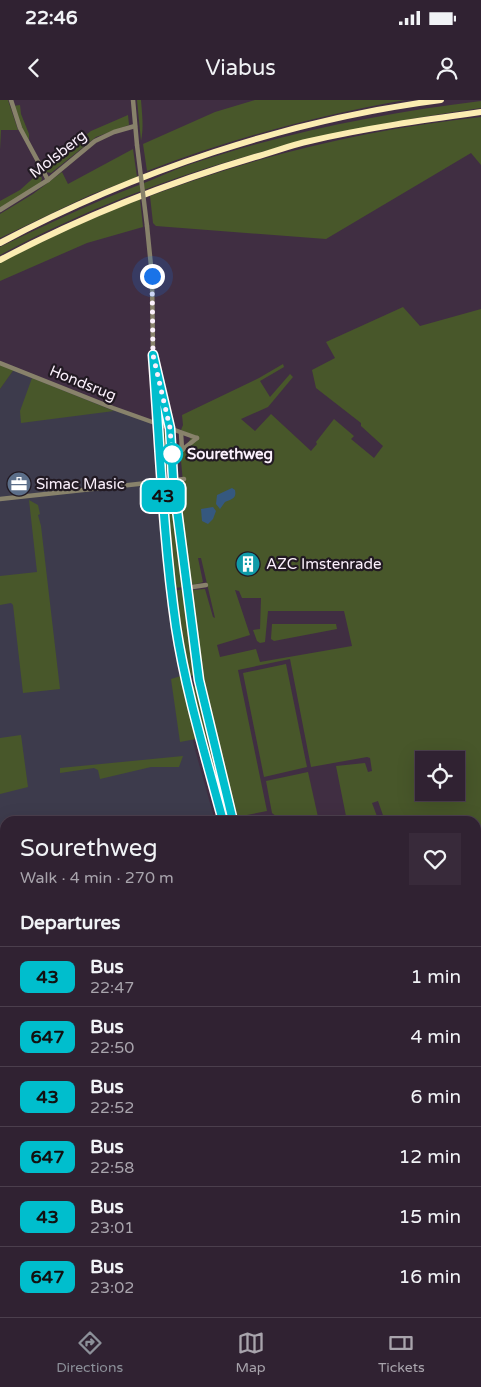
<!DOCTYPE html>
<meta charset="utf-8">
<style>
:root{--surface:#302232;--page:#382a3a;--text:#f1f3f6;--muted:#a8a4ac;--line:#4b3f4d;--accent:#8c9099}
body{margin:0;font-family:"Varela Round",sans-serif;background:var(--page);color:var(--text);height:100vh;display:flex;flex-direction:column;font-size:19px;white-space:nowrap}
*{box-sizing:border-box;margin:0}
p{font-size:16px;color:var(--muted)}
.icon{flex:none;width:28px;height:28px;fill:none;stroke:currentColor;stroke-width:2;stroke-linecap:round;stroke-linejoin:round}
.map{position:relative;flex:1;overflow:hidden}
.drawer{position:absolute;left:0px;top:716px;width:481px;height:501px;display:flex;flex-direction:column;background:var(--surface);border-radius:15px 15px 0 0;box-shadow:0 5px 20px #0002,0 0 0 1px var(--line)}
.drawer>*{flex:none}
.badge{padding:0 10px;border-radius:8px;font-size:18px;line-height:32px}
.fabs{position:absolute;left:415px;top:651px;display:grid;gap:10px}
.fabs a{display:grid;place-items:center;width:50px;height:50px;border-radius:0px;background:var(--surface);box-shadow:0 5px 20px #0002,0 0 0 1px var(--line);font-size:25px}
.you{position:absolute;width:25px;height:25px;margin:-12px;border:4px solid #fff;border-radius:50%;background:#1a73e8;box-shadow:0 0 0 8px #1a73e833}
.map>.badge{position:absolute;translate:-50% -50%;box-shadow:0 0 0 2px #fff}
h2{padding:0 20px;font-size:19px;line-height:45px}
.round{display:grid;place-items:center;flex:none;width:52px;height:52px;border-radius:0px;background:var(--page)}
.overview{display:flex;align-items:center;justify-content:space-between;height:85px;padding:0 20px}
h1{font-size:24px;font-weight:600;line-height:38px}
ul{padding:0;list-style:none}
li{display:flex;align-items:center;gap:15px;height:60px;padding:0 20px;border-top:1px solid var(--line)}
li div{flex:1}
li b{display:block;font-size:19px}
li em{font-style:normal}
li .badge{min-width:55px;font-weight:700;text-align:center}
.status{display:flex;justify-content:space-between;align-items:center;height:35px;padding:0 25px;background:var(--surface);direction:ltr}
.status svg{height:14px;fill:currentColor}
header{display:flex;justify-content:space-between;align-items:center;height:65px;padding:0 20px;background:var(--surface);font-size:22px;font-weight:600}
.tab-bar{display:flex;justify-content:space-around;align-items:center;height:70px;border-top:1px solid var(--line);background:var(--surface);font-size:14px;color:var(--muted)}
.tab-bar a{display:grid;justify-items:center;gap:2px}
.tab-bar .current{color:var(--accent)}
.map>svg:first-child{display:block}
.industrial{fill:#3d3b4c}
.green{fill:#48572a;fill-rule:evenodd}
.water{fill:#35587f}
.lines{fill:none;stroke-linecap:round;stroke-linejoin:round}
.minor{stroke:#88826b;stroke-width:4.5}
.major{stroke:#dbce9e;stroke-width:5.5}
.highway{stroke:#fbecb2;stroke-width:6}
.minor-bridge{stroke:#88826b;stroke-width:4.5}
.line-casing{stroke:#fff;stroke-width:11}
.line{stroke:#00becd;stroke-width:8}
.walk{stroke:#fbf0fc;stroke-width:5;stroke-dasharray:0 9}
.stop-dot{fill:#fff;stroke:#00becd;stroke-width:2.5}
.labels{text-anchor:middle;stroke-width:4.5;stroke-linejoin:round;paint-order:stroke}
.street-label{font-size:15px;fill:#fbf0fc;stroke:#221a23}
.stop-label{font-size:15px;font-weight:bold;fill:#fbf0fc;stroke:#221a23;text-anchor:start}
.poi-label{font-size:15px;fill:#fbf0fc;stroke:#221a23;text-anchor:start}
</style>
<div class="status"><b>22:46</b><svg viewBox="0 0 49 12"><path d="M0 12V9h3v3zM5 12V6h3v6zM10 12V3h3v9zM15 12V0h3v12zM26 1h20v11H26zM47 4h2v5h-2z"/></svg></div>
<header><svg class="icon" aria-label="back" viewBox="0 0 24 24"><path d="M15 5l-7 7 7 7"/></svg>Viabus<svg class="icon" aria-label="person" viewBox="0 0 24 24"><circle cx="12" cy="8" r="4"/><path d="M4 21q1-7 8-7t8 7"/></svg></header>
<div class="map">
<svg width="481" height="1217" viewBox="0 0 481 1217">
<rect width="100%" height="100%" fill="#402e42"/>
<path class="industrial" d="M15 268 151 323 162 453 170 513 194 646 215 721H5V1212L0 1216V289Z"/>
<g class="green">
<path d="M0 0H8L18 30H1L0 50Z"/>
<path d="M137 0H141C142 14 144 28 141 41Z"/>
<path d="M255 0H405C316 16 232 38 147 71L143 44 215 12Z"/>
<path d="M481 1V8C311 32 153 73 0 155V147C46 125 91 103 139 85 155 79 171 71 188 65 283 33 382 13 481 1Z"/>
<path d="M20 5 21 14 29 34V42L22 28 13 6Z"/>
<path d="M128 15 129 25 96 37 51 73 46 72 43 68 91 31Z"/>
<path d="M481 17V65L471 53 326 139 156 126 153 123 150 96C257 56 367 29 481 17Z"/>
<path d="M133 49 137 77 90 95 0 138V114L33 94 62 72 68 84Z"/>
<path d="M40 72 42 79 40 84 0 108V101L20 90Z"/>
<path d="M140 99 143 127 87 143 0 181V162L75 126Z"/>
<path d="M403 207 420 226 481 209V903L476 907V721H385L378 701 372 703 378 719 374 721H347L336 666 365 663 368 672 372 671 370 658 367 657 311 667 290 559 238 570 267 711 237 717 217 644 207 602 190 495 193 490 205 489 213 517 215 518 201 458H198L203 482 194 485 189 482 179 383 183 382 180 350 186 348 192 335 181 330 183 325 182 315 259 278 283 264 284 267 260 281 270 297 290 274 293 277 268 307 241 319 255 331 271 314 311 351 317 344 316 342 334 319 354 336 351 339 374 358 383 346 361 326V323L316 288 312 270 335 258 326 242ZM235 490 239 491 242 498H261L260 529 253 530 257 541 260 543 265 542 268 511H344L352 546 260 562 256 549 220 557 217 545 250 535ZM424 660H456V692H424Z"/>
<path d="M0 262 15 268 0 289Z"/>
<path d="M32 278 114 311 21 323 20 311Z"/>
<path d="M157 288 166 322 163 323 160 321Z"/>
<path d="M164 330 167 331 171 370 162 371 161 332Z"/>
<path d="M166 384 171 388 173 393 185 487 172 488 163 385Z"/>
<path d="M29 400 38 405 40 414 38 415 41 426 60 589 23 593 13 505 11 503 0 505V476L37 472Z"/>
<path d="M185 489 196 572 192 576 187 574 172 491Z"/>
<path d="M272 524H336L337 529 274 541 271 539Z"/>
<path d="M286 564 307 667 264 677 243 573Z"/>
<path d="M181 576 196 639 180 642 171 579Z"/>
<path d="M193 586 199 588 211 641 203 643 190 590Z"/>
<path d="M21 635 28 687 0 694V638Z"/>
<path d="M211 643 228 709 229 716 225 719 224 718 204 645Z"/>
<path d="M183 656 179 667H151L100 679 98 670 94 668 60 673V668Z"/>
<path d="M308 672 318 717C304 723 284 724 272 713L266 681Z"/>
<path d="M5 862V952L0 951V864Z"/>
<path d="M481 1016V1093L476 1094V1028L479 1025 476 1023Z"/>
<path d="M481 1138V1217H381L383 1212H476V1141Z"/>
<path d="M5 1204V1212L79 1213 60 1217H0V1205Z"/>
<path d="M179 1212 259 1213 223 1217H157Z"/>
<path d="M338 1213 341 1217H277L282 1216Z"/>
</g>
<g class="water">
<path d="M232 388 235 390C237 399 231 399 225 402L220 409 216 404 217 395Z"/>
<path d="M213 407 216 411 213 419 208 424 202 421 201 409Z"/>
</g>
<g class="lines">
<g class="minor">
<path d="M11 0 20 28 48 80"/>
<path d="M133 0 137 45"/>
<path d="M0 110 48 80 95 41 114 32 135 26"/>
<path d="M147 126 152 176 153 255 171 490 187 583 223 721"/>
<path d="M0 263 113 308 197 338"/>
<path d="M156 268 169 328 173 379 199 580 233 721"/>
<path d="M181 333 182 350"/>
<path d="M182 350 197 338"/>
<path d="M0 399 184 379"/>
<path d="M186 488 206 485"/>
<path d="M0 770 5 769"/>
<path d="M476 790 481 791"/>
<path d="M0 956 5 957"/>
<path d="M0 1110 5 1112"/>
<path d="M476 1149 481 1146"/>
<path d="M471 1212 473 1217"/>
</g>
<path class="major" d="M351 1212 360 1217 370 1212"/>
<g class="highway">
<path d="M0 143C133 72 291 19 441 0"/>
<path d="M0 160C81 117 167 83 255 57 273 52 291 45 310 41 366 28 423 20 481 12"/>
<path d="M476 1113 481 1111"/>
<path d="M476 1123 481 1121"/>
<path d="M476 1139 481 1136"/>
<path d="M346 1212 347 1213"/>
<path d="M82 1217 92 1212"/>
<path d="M96 1217 117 1212"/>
<path d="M144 1217 164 1212"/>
<path d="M242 1217 281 1212"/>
<path d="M373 1217 375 1212"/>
</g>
<path class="minor-bridge" d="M137 45 147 126"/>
</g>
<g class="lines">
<defs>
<path id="line" d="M223 721C206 657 186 592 176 527 163 437 160 346 153 255L170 328 173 379 199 580 233 721"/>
</defs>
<use href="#line" class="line-casing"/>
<use href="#line" class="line"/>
<path class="walk" d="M152 176 153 255 170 328 172 354"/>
</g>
<defs>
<symbol id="office-disc" viewBox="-11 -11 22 22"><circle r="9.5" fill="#5c6f8a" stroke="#221a23"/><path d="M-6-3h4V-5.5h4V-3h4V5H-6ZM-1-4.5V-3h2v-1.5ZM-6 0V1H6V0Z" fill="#fff"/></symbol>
<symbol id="building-disc" viewBox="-11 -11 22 22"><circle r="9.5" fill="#0f9aa8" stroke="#221a23"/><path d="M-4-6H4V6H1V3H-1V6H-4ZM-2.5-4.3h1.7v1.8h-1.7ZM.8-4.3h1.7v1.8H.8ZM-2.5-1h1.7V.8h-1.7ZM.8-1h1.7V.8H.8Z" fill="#fff"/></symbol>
</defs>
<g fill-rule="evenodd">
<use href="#office-disc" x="5" y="370" width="28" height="28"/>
<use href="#building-disc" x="234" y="450" width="28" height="28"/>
</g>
<circle class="stop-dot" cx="172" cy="354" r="10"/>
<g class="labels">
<g class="street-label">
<text transform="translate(58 54) rotate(-38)" y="5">Molsberg</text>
<text transform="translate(83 283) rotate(22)" y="5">Hondsrug</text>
</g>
<g class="stop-label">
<text x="187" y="359">Sourethweg</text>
</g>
<g class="poi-label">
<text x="36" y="389">Simac Masic</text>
<text x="266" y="469">AZC Imstenrade</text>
</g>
</g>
</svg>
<div class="fabs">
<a><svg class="icon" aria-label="locate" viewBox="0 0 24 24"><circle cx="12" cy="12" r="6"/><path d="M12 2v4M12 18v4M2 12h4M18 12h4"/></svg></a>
</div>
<div class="you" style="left:152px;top:176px"></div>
<b class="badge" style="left:163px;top:396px;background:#00becd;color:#111">43</b>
<section class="drawer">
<div class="overview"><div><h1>Sourethweg</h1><p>Walk · 4 min · 270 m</p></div><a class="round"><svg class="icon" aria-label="heart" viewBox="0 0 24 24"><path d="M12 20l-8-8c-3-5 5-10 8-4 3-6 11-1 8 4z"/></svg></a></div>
<h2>Departures</h2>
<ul>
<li><span class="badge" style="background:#00becd;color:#111">43</span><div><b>Bus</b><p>22:47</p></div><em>1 min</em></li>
<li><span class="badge" style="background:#00becd;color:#111">647</span><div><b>Bus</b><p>22:50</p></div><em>4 min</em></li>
<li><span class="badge" style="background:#00becd;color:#111">43</span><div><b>Bus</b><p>22:52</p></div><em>6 min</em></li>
<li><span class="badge" style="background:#00becd;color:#111">647</span><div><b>Bus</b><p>22:58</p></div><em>12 min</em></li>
<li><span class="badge" style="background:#00becd;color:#111">43</span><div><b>Bus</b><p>23:01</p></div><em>15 min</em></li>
<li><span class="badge" style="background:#00becd;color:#111">647</span><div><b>Bus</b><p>23:02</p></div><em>16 min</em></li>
</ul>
</section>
</div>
<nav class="tab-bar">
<a class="current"><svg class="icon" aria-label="directions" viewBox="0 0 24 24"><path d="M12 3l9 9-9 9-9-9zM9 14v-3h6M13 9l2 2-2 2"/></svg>Directions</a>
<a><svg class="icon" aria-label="map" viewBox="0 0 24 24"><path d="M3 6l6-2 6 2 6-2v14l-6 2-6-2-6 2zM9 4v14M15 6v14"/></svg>Map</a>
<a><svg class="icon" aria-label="tickets" viewBox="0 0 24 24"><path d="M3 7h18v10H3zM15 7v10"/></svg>Tickets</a>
</nav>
